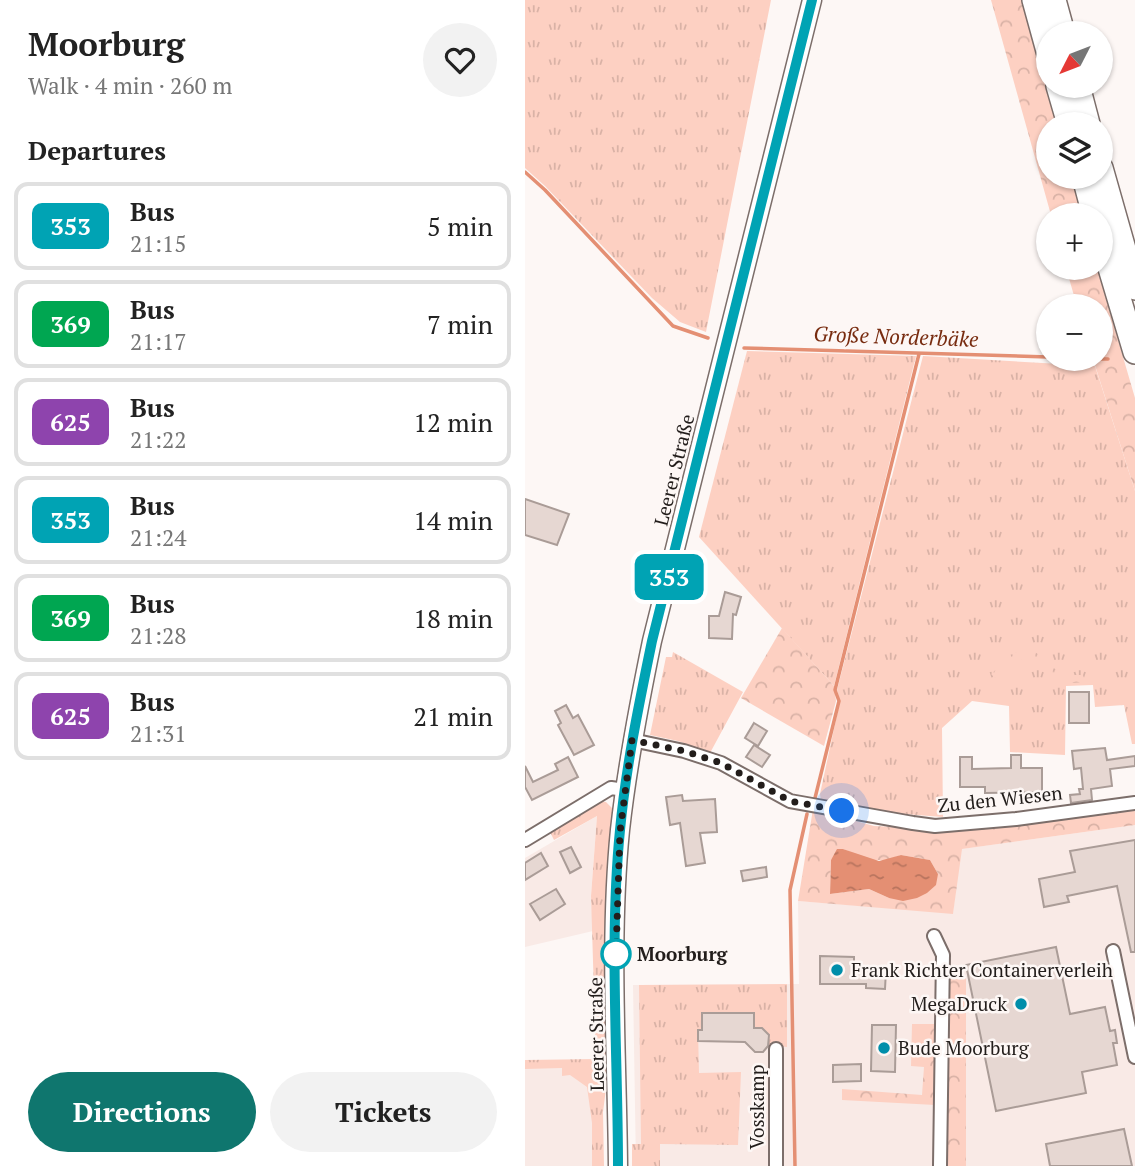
<!DOCTYPE html>
<meta charset="utf-8">
<style>
:root{--surface:#fff;--page:#f2f2f2;--text:#222;--muted:#767676;--line:#e0e0e0;--accent:#0f766e}
body{margin:0;font-family:"PT Serif",serif;background:var(--page);color:var(--text);height:100vh;display:flex;flex-direction:column;font-size:26px;white-space:nowrap}
*{box-sizing:border-box;margin:0}
p{font-size:23px;color:var(--muted)}
.icon{flex:none;width:38px;height:38px;fill:none;stroke:currentColor;stroke-width:2;stroke-linecap:round;stroke-linejoin:round}
.map{position:relative;flex:1;overflow:hidden}
.side{display:flex;flex-direction:column;background:var(--surface);width:525px}
.side>*{flex:none}
.badge{padding:0 14px;border-radius:10px;font-size:24px;line-height:46px}
.needle{width:46px;rotate:228deg}
.tools{position:absolute;left:511px;top:21px;display:grid;gap:14px}
.tools a{display:grid;place-items:center;width:77px;height:77px;border-radius:50%;background:var(--surface);box-shadow:0 2px 5px #0004;font-size:35px}
.you{position:absolute;width:35px;height:35px;margin:-18px;border:5px solid #fff;border-radius:50%;background:#1a73e8;box-shadow:0 0 0 10px #1a73e833}
.map>.badge{position:absolute;translate:-50% -50%;box-shadow:0 0 0 4px #fff}
h2{padding:0 28px;font-size:26px;line-height:63px}
.round{display:grid;place-items:center;flex:none;width:74px;height:74px;border-radius:37px;background:var(--page)}
.head{display:flex;align-items:center;justify-content:space-between;height:119px;padding:0 28px}
h1{font-size:33px;font-weight:800;line-height:52px}
.primary-button{display:flex;gap:14px;margin-top:auto;padding:14px 28px}
.primary-button a{flex:1;height:80px;border-radius:42px;background:var(--accent);color:#fff;font-size:28px;font-weight:800;line-height:80px;text-align:center}
.primary-button a+a{background:var(--page);color:var(--text)}
ul{padding:0;list-style:none}
li{display:flex;align-items:center;gap:21px;height:88px;margin:0 14px 10px;padding:0 14px;border:4px solid var(--line);border-radius:14px}
li div{flex:1}
li b{display:block;font-size:26px}
li em{font-style:normal}
li .badge{min-width:77px;font-weight:700;text-align:center}
main{display:flex;flex:1;min-height:0}
.map>svg:first-child{display:block}
.built{fill:#f9eae6}
.grass{fill:url(#grass-tufts)}
.forest{fill:url(#forest-crowns);fill-rule:evenodd}
.water{fill:url(#water-ripples)}
.lines{fill:none;stroke-linecap:round;stroke-linejoin:round}
.stream{stroke:#e48f73;stroke-width:3.5}
.building{fill:#e6d7d2;stroke:#aa9c97;stroke-width:2}
.street-casing{stroke:#7c6e6a;stroke-width:16}
.secondary-casing{stroke:#7c6e6a;stroke-width:21}
.highway-casing{stroke:#7c6e6a;stroke-width:26}
.street{stroke:#fff;stroke-width:12}
.secondary{stroke:#fff;stroke-width:18}
.highway{stroke:#fff;stroke-width:23}
.line-casing{stroke:#fff;stroke-width:16}
.line{stroke:#00a3b4;stroke-width:10}
.walk{stroke:#221d1b;stroke-width:7;stroke-dasharray:0 12.6}
.stop-dot{fill:#fff;stroke:#00a3b4;stroke-width:3.5}
.poi-dot{fill:#008eaa;stroke:#fdf7f5;stroke-width:2.5}
.labels{text-anchor:middle;stroke-width:5;stroke-linejoin:round;paint-order:stroke}
.street-label{font-size:19px;fill:#221d1b;stroke:#fdf7f5}
.stop-label{font-size:19px;font-weight:bold;fill:#221d1b;stroke:#fdf7f5;text-anchor:start}
.poi-label{font-size:19px;fill:#221d1b;stroke:#fdf7f5;text-anchor:start}
.water-label{font-size:21px;font-style:italic;fill:#782c10;stroke:#fdf7f5}
</style>
<main>
<section class="side">
<div class="head"><div><h1>Moorburg</h1><p>Walk · 4 min · 260 m</p></div><a class="round"><svg class="icon" aria-label="heart" viewBox="0 0 24 24"><path d="M12 20l-8-8c-3-5 5-10 8-4 3-6 11-1 8 4z"/></svg></a></div>
<h2>Departures</h2>
<ul>
<li><span class="badge" style="background:#00a3b4;color:#fff">353</span><div><b>Bus</b><p>21:15</p></div><em>5 min</em></li>
<li><span class="badge" style="background:#00a651;color:#fff">369</span><div><b>Bus</b><p>21:17</p></div><em>7 min</em></li>
<li><span class="badge" style="background:#8e44ad;color:#fff">625</span><div><b>Bus</b><p>21:22</p></div><em>12 min</em></li>
<li><span class="badge" style="background:#00a3b4;color:#fff">353</span><div><b>Bus</b><p>21:24</p></div><em>14 min</em></li>
<li><span class="badge" style="background:#00a651;color:#fff">369</span><div><b>Bus</b><p>21:28</p></div><em>18 min</em></li>
<li><span class="badge" style="background:#8e44ad;color:#fff">625</span><div><b>Bus</b><p>21:31</p></div><em>21 min</em></li>
</ul>
<div class="primary-button"><a>Directions</a><a>Tickets</a></div>
</section>
<div class="map">
<svg width="610" height="1166" viewBox="0 0 610 1166">
<defs>
<pattern id="grass-tufts" width="24" height="20" patternUnits="userSpaceOnUse" patternTransform="scale(1.75)"><rect width="24" height="20" fill="#fdd0c2"/><path d="M3 7l-1-3M5 7V3M7 7l1-3M15 17l-1-3M17 17v-4M19 17l1-3" fill="none" stroke="#d9b2a6"/></pattern>
<pattern id="forest-crowns" width="20" height="18" patternUnits="userSpaceOnUse" patternTransform="scale(1.75)"><rect width="20" height="18" fill="#fdd0c2"/><path d="M2 6a3 3 0 1 1 6 0M12 15a3 3 0 1 1 6 0" fill="none" stroke="#d9b2a6"/></pattern>
<pattern id="water-ripples" width="26" height="14" patternUnits="userSpaceOnUse" patternTransform="scale(1.75)"><rect width="26" height="14" fill="#e48f73"/><path d="M2 4q2-2 4 0t4 0M15 11q2-2 4 0t4 0" fill="none" stroke="#b8745e"/></pattern>
</defs>
<rect width="100%" height="100%" fill="#fdf7f5"/>
<g class="built">
<path d="M72 816 66 896 68 931 0 947V858Z"/>
<path d="M610 825V1166H111L108 985 274 984 273 901 428 913 436 849Z"/>
<path d="M70 1065 71 1166H0V1066Z"/>
</g>
<g class="grass">
<path d="M0 0H246L181 332 155 322 127 298 20 186 0 168Z"/>
<path d="M222 351 391 356 309 686 174 537Z"/>
<path d="M398 356 570 366 610 491V744H607L599 705 570 707 568 685 541 686 540 755 485 752 484 706 447 701 417 728 418 817 353 812 296 802 295 794 315 701 312 690Z"/>
<path d="M148 652 218 692 185 753 153 741 125 735 141 657H147Z"/>
<path d="M74 801 81 802 90 811 85 884 79 933 84 940V1065L78 1112 79 1166H67V1123L62 1087 45 1075 37 1076V1068L0 1069V1060L71 1059 66 896 72 816 29 840 25 832Z"/>
<path d="M262 984V1047L244 1045 243 1035 237 1028H229V1013L177 1014V1030H173L174 1073 216 1072 213 1145 135 1144V1166H107V1144H116L114 985Z"/>
</g>
<g class="forest">
<path d="M466 0H498L532 124H523V177H546L557 215H526Z"/>
<path d="M541 268H572L610 398V491L568 359H576V306H552Z"/>
<path d="M257 628 309 686 311 701 299 746 216 698Z"/>
<path d="M501 644 537 675H558L560 682 533 684 500 657 473 680 466 674Z"/>
<path d="M288 809 349 826 439 830 610 809V825L437 849 428 914 273 901ZM318 849 346 860H362L376 855 405 860 413 874 364 898 344 889 305 894 306 860Z"/>
<path d="M421 978H441V1166H423Z"/>
<path d="M387 1024H411L410 1105 317 1100V1089L397 1095 399 1067 386 1066Z"/>
</g>
<path class="water" d="M312 849H318L354 861 376 855 405 860 413 874 411 885 402 893 392 898 378 901 364 898 344 889 305 894 306 860Z"/>
<g class="lines">
<g class="stream">
<path d="M0 172 20 190 148 326 183 338"/>
<path d="M219 348 523 357"/>
<path d="M576 359H583"/>
<path d="M290 798 314 701 310 690 394 354"/>
<path d="M270 1166 265 890 282 814"/>
</g>
</g>
<g class="building">
<path d="M0 499 44 514 32 545 0 535Z"/>
<path d="M200 592 216 597 211 615 208 614 207 639 184 638V616H194Z"/>
<rect x="544" y="692" width="20" height="31"/>
<path d="M41 705 48 718 53 715 69 745 49 755 33 725 36 723 30 711Z"/>
<path d="M229 723 242 731 233 746 220 738Z"/>
<path d="M229 745 245 755 237 767 221 757Z"/>
<path d="M580 748 582 760 610 756V766L585 769 587 786 566 789 567 800 546 803 545 795 555 794 554 789H558L556 768 549 769 547 751Z"/>
<path d="M486 755H496V768H517V792L460 793V787H435V757H447V769L486 768Z"/>
<path d="M43 757 53 777 7 800 0 787V766L8 782 33 770 30 764Z"/>
<path d="M157 795 158 801 190 799 192 832 175 833 180 863 161 866 155 823 145 825 141 797Z"/>
<path d="M610 840V952H606L592 886 542 896 544 902 519 907 514 879 550 872 545 851Z"/>
<path d="M46 847 56 867 45 873 35 852Z"/>
<path d="M16 853 23 866 0 880V863Z"/>
<path d="M241 867 242 877 218 881 216 871Z"/>
<path d="M31 889 40 904 15 920 5 904Z"/>
<path d="M531 947 545 1014 580 1007 585 1031 590 1030 592 1043H588L592 1065 557 1072 561 1093 471 1111 441 965Z"/>
<path d="M295 956 329 957V968L361 970 360 989 341 988V984H295Z"/>
<path d="M177 1013H229V1028H237L244 1035 243 1046 238 1052H230L220 1042 173 1041V1030H177Z"/>
<path d="M347 1025H371L370 1072 346 1071Z"/>
<path d="M336 1064V1081L308 1082V1065Z"/>
<path d="M599 1129 607 1166H525L521 1144Z"/>
</g>
<g class="lines">
<defs>
<g id="street">
<path d="M107 740 159 751 196 763 265 801 388 823 410 826 491 819 610 803"/>
<path d="M0 840 86 788 100 790"/>
<path d="M409 936 418 955 415 1166"/>
<path d="M588 951 610 1057"/>
<path d="M251 1166V1049"/>
</g>
<path id="secondary" d="M93 1166C92 1055 84 941 95 830 102 766 114 704 127 641L287 0"/>
<g id="highway">
<path d="M509 0 523 51"/>
<path d="M529 0 538 33"/>
<path d="M533 86 544 124"/>
<path d="M553 86 563 124"/>
<path d="M576 168 610 288"/>
<path d="M559 177 569 215"/>
<path d="M576 238 610 352"/>
</g>
</defs>
<use href="#street" class="street-casing"/>
<use href="#secondary" class="secondary-casing"/>
<use href="#highway" class="highway-casing"/>
<use href="#street" class="street"/>
<use href="#secondary" class="secondary"/>
<use href="#highway" class="highway"/>
</g>
<g class="lines">
<defs>
<path id="line" d="M93 1166C93 1055 84 941 95 830 101 766 114 704 127 641L287 0"/>
</defs>
<use href="#line" class="line-casing"/>
<use href="#line" class="line"/>
<path class="walk" d="M91 954 95 832 107 740 159 751 196 763 265 801 317 811"/>
</g>
<circle class="stop-dot" cx="91" cy="954" r="14"/>
<g class="poi-dot">
<circle cx="312" cy="970" r="7"/>
<circle cx="496" cy="1004" r="7"/>
<circle cx="359" cy="1048" r="7"/>
</g>
<g class="labels">
<g class="street-label">
<text transform="translate(149 470) rotate(-76)" y="7">Leerer Straße</text>
<text transform="translate(475 799) rotate(-6)" y="7">Zu den Wiesen</text>
<text transform="translate(71 1034) rotate(-91)" y="7">Leerer Straße</text>
<text transform="translate(232 1107) rotate(-90)" y="7">Vosskamp</text>
</g>
<g class="stop-label">
<text x="112" y="961">Moorburg</text>
</g>
<g class="poi-label">
<text x="326" y="977">Frank Richter Containerverleih</text>
<text x="482" y="1011" text-anchor="end">MegaDruck</text>
<text x="373" y="1055">Bude Moorburg</text>
</g>
<g class="water-label">
<text transform="translate(371 337) rotate(2)" y="7">Große Norderbäke</text>
</g>
</g>
</svg>
<div class="tools">
<a><svg class="needle" viewBox="-14 -14 28 28"><path d="M0-13l5 13h-10z" fill="#e53935"/><path d="M0 13l5-13h-10z" fill="#767676"/></svg></a>
<a><svg class="icon" aria-label="layers" viewBox="0 0 24 24"><path d="M12 4l9 5-9 5-9-5zM3 14l9 5 9-5"/></svg></a>
<a>+</a>
<a>−</a>
</div>
<div class="you" style="left:317px;top:811px"></div>
<b class="badge" style="left:144px;top:577px;background:#00a3b4;color:#fff">353</b>
</div>
</main>
